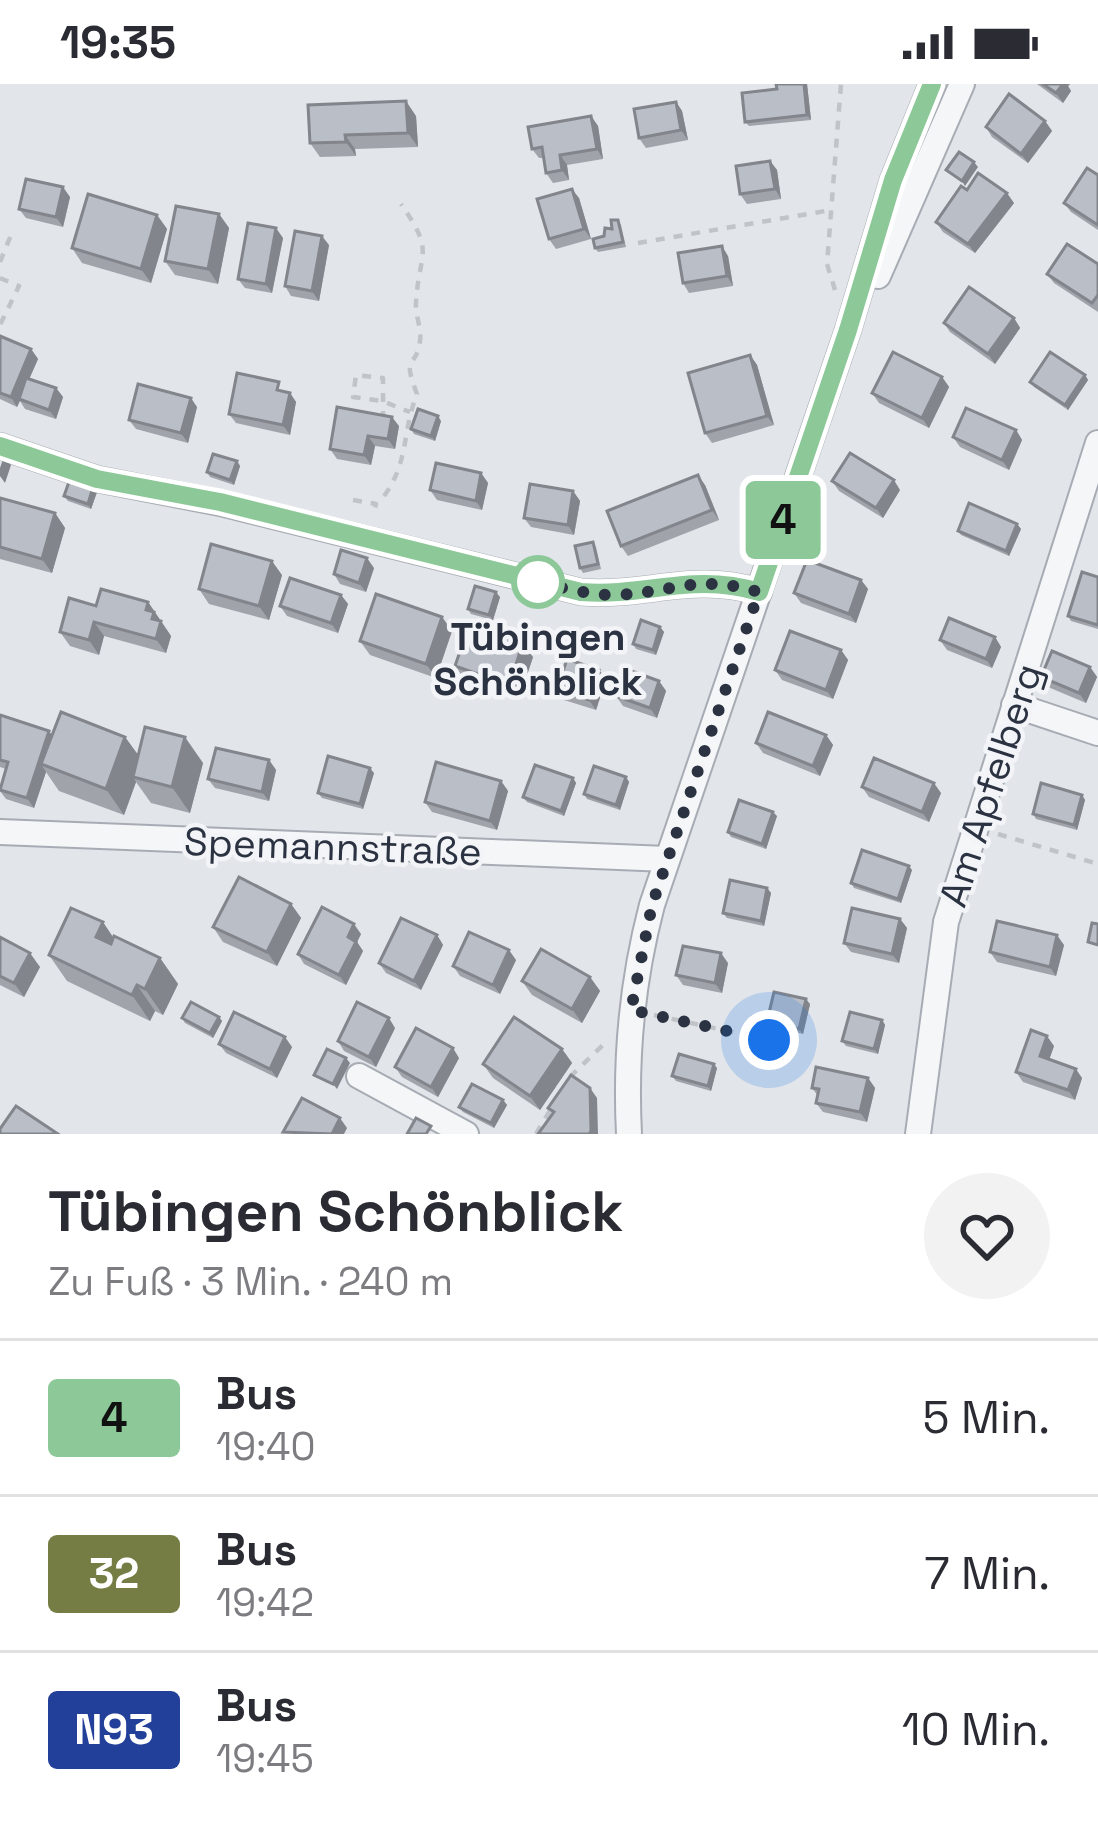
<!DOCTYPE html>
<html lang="de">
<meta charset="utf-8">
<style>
:root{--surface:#fff;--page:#f2f2f3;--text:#2b2b33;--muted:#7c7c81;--line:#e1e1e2}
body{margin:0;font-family:"Space Grotesk",sans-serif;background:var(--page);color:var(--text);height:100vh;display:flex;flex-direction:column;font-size:45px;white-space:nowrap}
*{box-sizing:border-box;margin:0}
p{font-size:39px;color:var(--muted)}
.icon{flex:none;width:66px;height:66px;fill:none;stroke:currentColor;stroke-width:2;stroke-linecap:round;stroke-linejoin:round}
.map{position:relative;height:1050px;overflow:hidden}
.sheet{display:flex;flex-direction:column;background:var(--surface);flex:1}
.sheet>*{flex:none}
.badge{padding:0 24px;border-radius:9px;font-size:42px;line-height:78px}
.you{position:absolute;width:60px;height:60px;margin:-30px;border:9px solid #fff;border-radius:50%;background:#1a73e8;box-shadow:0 0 0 18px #1a73e833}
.map>.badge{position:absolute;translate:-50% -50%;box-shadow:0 0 0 6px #fff}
.round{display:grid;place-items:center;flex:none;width:126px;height:126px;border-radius:63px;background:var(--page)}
.headline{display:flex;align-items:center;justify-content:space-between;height:204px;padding:0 48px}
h1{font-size:57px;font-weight:800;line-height:90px}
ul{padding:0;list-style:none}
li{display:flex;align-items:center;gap:36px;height:156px;padding:0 48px;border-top:3px solid var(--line)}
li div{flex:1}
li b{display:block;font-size:45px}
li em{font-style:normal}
li .badge{min-width:132px;font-weight:700;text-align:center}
.status{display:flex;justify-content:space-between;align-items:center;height:84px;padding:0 60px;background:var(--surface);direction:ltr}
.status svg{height:33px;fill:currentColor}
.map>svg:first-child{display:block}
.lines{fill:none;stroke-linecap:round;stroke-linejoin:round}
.minor-casing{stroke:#a7acb4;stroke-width:28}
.path{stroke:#c0c3c8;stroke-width:4.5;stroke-dasharray:9 9;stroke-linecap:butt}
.minor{stroke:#f5f6f8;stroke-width:24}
.wall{fill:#a0a3aa}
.shaded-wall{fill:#82858b}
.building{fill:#babec6;stroke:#82858b;stroke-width:3}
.line-casing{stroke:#fff;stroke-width:27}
.line{stroke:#8dc899;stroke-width:18}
.walk{stroke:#2b3241;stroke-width:12;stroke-dasharray:0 21.6}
.stop-dot{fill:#fff;stroke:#8dc899;stroke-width:6}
.labels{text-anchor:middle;stroke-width:9;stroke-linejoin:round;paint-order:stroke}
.stop-label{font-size:39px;font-weight:bold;fill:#2b3241;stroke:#f2f4f7}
.street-label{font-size:39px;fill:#2b3241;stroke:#f2f4f7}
</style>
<div class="status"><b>19:35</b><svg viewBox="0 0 49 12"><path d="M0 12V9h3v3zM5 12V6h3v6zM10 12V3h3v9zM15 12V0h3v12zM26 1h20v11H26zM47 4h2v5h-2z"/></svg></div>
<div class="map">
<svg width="1098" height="1050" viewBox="0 0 1098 1050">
<rect width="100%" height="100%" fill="#e2e5ea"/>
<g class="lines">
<defs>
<g id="minor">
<path d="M878 192 962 0"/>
<path d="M0 362 97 395 220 419 581 508C647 513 692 488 759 508"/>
<path d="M1014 621 1098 649"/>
<path d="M0 748 667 775"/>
<path d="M359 992 466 1050"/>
<path d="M629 1050C625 972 632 897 652 821L848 246 893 96 932 0"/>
<path d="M918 1050 946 838 1098 359"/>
</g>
</defs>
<use href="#minor" class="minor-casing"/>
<g class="path">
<path d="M638 159 831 126"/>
<path d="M0 178 11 151"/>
<path d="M0 194 19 202 0 241"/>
<path d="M835 206 827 180 841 0"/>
<path d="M383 336V294L356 291 353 313 382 317 410 328"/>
<path d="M384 412C409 378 402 348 417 310 401 268 416 287 420 257 422 245 415 231 416 219 419 166 436 170 401 120"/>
<path d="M353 416 376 420 373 432"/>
<path d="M998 750 1098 780"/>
<path d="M654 931 769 956"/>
<path d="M570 993 605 959"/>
<path d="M536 1050 552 1023"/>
</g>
<use href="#minor" class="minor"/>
</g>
<g class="wall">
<path d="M807 0 811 36 749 42 745 38 777 5Z"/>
<path d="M1037 0H1070L1068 2 1071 7 1063 19Z"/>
<path d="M676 18 682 27 688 56 646 64 639 54Z"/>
<path d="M416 32 418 63 355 65 356 72 320 73 310 59Z"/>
<path d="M591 32 598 42 603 75 567 81 569 96 553 99 546 89 543 74H539L532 65Z"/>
<path d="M1045 37 1052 47 1028 79 992 53 986 43Z"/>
<path d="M770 77 777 86 781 115 747 120 740 110Z"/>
<path d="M1098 91V146L1071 128 1064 119Z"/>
<path d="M967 106 1014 119 975 169 943 148 936 138Z"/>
<path d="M70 113 63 143 26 134 19 125Z"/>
<path d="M579 114 591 155 556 165 549 155Z"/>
<path d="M219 130 229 144 218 200 175 191 165 177Z"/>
<path d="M157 131 167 145 151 199 82 179 72 164Z"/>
<path d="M618 136 621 141 626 163 598 168 595 164Z"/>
<path d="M283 154 272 209 245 204 238 195Z"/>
<path d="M329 161 319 217 291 212 285 202Z"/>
<path d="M728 172 733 202 689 209 683 199Z"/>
<path d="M1098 180V228L1054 199 1047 190Z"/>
<path d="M1014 234 1020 244 995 280 950 248 944 239Z"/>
<path d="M0 252 31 265 38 275 29 295 56 304 63 313 56 335 25 325 20 317 17 323 0 315Z"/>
<path d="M750 271 757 281 774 341 712 359 705 349Z"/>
<path d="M1085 291 1088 296 1068 326 1034 303 1030 298Z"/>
<path d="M942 293 949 303 929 344 879 319 872 309Z"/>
<path d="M285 308 290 309 296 318 290 351 236 339 229 330Z"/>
<path d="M197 323 188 359 136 345 129 336Z"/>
<path d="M441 337 435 357 414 350 411 345Z"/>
<path d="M399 342 395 365 375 362 371 381 337 375 330 365Z"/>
<path d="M1016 346 1022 356 1009 386 960 363 953 353Z"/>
<path d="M237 377 240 382 234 401 210 393 207 388Z"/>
<path d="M481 389 488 399 482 426 437 416 430 406Z"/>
<path d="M832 397 900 406 883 434 839 407Z"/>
<path d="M705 401 719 436 628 472 621 462Z"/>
<path d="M93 403 97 408 91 425 68 417 64 412Z"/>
<path d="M573 407 580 417 574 451 531 443 524 434Z"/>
<path d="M0 414 55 429 65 444 52 489 0 475Z"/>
<path d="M1017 440 1021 445 1009 472 961 451 958 447Z"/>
<path d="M593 458 596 463 601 485 583 489 580 484Z"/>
<path d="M374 484 366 508 340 500 334 490Z"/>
<path d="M282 491 269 536 209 520 199 505Z"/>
<path d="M1098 493V545L1071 537 1068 532Z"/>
<path d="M861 496 868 505 856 539 801 519 794 509Z"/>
<path d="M341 511 348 520 338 549 287 532 280 522Z"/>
<path d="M500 513 493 536 471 530 468 525Z"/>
<path d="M148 518 171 552 166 569 104 552 99 571 70 562 60 548 96 522Z"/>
<path d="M442 533 452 547 436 594 370 571 360 557Z"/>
<path d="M660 543 664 548 656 571 636 565 633 560Z"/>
<path d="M995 553 1001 563 992 584 947 566 940 556Z"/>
<path d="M841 566 848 576 833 615 782 596 775 586Z"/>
<path d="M533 573 519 615 465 596 455 582Z"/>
<path d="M1090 583 1097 593 1086 619 1048 603 1041 593Z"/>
<path d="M599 586 606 595 596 626 564 616 557 606Z"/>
<path d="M659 597 666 607 657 634 623 622 616 612Z"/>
<path d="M0 631 52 652 125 653 138 671 203 679 190 729 151 719 136 698 124 731 59 707 46 688 34 724 6 715 0 707 6 685 0 683Z"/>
<path d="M826 651 833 661 820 692 763 669 756 659Z"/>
<path d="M269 676 276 686 269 717 215 704 208 695Z"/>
<path d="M374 689 363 725 322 714 318 709Z"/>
<path d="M626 693 629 698 620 726 587 715 584 710Z"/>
<path d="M573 694 576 699 564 732 527 718 523 713Z"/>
<path d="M501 697 508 707 497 746 432 728 425 718Z"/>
<path d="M862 703 941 709 929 738 869 713Z"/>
<path d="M1082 711 1085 716 1077 746 1036 735 1033 730Z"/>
<path d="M777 732 766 765 731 753 728 748Z"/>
<path d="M912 786 901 819 854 804 851 799Z"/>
<path d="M767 804 771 809 764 842 727 834 723 829Z"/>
<path d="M291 820 301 834 277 882 223 858 213 843Z"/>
<path d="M900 835 907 844 899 879 851 868 844 859Z"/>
<path d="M361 850 357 858 363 867 346 901 304 880 298 870Z"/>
<path d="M437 851 443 861 421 906 386 889 379 879Z"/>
<path d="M0 853 40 883 24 913 0 901Z"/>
<path d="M113 854 160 874 178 900 163 931 155 927 150 937 67 897 49 871Z"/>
<path d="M1064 861 1056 892 997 878 990 868Z"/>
<path d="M516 876 500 910 460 892 453 882Z"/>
<path d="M728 879 722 909 683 901 676 891Z"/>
<path d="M590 893 600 907 582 939 532 911 522 897Z"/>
<path d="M810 920 803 950 771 942 767 937Z"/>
<path d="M219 933 222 937 213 954 185 939 182 934Z"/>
<path d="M882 936 885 941 878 970 846 962 842 957Z"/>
<path d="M395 944 376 983 344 967 338 957Z"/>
<path d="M219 960 292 963 277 994 226 969Z"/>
<path d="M1054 962 1049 975 1082 994 1075 1016 1023 998 1016 988Z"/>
<path d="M562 965 572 979 540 1026 493 994 483 980Z"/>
<path d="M459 974 438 1013 402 993 395 983Z"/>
<path d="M717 984 711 1007 676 997 672 992Z"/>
<path d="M868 994 875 1004 867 1038 823 1028 816 1019 818 1012 812 1004Z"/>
<path d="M503 1016 507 1021 494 1044 463 1028 459 1023Z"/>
</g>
<g class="shaded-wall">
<path d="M804 0H807L811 36 807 31Z"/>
<path d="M1063 0H1070L1068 2 1071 7 1063 19 1056 9Z"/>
<path d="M406 17 416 32 418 63 408 49Z"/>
<path d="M676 18 682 27 688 56 681 46Z"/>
<path d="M591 32 598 42 603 75 597 65Z"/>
<path d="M1045 37 1052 47 1028 79 1021 70Z"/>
<path d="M345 51 355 65 356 72 346 58Z"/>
<path d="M560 71 567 81 569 96 562 86Z"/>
<path d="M770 77 777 86 781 115 775 105Z"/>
<path d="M974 78 978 83 965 102 962 97Z"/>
<path d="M63 103 70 113 63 143 56 133Z"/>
<path d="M572 105 579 114 591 155 584 145Z"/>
<path d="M1007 109 1014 119 975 169 968 160Z"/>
<path d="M219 130 229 144 218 200 208 185Z"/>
<path d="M157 131 167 145 151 199 141 185Z"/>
<path d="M276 144 283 154 272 209 266 200Z"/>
<path d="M322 152 329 161 319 217 312 207Z"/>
<path d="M722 162 728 172 733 202 727 192Z"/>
<path d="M1014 234 1020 244 995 280 988 270Z"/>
<path d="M31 265 38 275 17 323 11 313Z"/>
<path d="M750 271 757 281 774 341 767 332Z"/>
<path d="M1085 291 1088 296 1068 326 1065 321Z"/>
<path d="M942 293 949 303 929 344 922 334Z"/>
<path d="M56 304 63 313 56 335 49 326Z"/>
<path d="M290 309 296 318 290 351 283 341Z"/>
<path d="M191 314 197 323 188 359 181 349Z"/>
<path d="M438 332 441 337 435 357 431 352Z"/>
<path d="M392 333 399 342 395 365 388 355Z"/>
<path d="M1016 346 1022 356 1009 386 1002 376Z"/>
<path d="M368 352 375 362 371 381 364 371Z"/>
<path d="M4 372 11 381 5 399 0 392V384Z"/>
<path d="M237 377 240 382 234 401 230 396Z"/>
<path d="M481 389 488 399 482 426 476 417Z"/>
<path d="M698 391 705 401 719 436 712 426Z"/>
<path d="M894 396 900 406 883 434 876 424Z"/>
<path d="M93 403 97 408 91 425 88 420Z"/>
<path d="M573 407 580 417 574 451 568 441Z"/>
<path d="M55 429 65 444 52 489 42 475Z"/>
<path d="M1017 440 1021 445 1009 472 1006 467Z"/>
<path d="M367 474 374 484 366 508 359 499Z"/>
<path d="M272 477 282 491 269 536 259 522Z"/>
<path d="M861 496 868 505 856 539 849 530Z"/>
<path d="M496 508 500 513 493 536 489 531Z"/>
<path d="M341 511 348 520 338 549 331 539Z"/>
<path d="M148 518 171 552 166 569 156 555 146 526Z"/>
<path d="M442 533 452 547 436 594 426 580Z"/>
<path d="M94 538 104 552 99 571 89 556Z"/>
<path d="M660 543 664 548 656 571 653 566Z"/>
<path d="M995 553 1001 563 992 584 986 575Z"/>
<path d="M523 559 533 573 519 615 509 601Z"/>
<path d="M841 566 848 576 833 615 826 606Z"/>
<path d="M1090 583 1097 593 1086 619 1079 609Z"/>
<path d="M599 586 606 595 596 626 589 616Z"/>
<path d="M659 597 666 607 657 634 650 624Z"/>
<path d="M49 647 56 657 41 680 46 688 34 724 27 714Z"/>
<path d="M826 651 833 661 820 692 813 682Z"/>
<path d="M125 653 144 679 133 693 136 698 124 731 106 705Z"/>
<path d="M185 653 203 679 190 729 172 703Z"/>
<path d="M269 676 276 686 269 717 262 708Z"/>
<path d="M370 684 374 689 363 725 360 720Z"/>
<path d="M626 693 629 698 620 726 616 721Z"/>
<path d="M573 694 576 699 564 732 561 727Z"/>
<path d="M501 697 508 707 497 746 490 737Z"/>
<path d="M934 699 941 709 929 738 922 728Z"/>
<path d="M1082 711 1085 716 1077 746 1074 741Z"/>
<path d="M773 728 777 732 766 765 762 760Z"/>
<path d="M909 782 912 786 901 819 898 815Z"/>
<path d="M767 804 771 809 764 842 761 837Z"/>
<path d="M291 820 301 834 277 882 267 868Z"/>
<path d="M900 835 907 844 899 879 892 870Z"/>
<path d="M103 838 121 865 96 853Z"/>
<path d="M354 840 361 850 357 858 363 867 346 901 339 891 348 853Z"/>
<path d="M437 851 443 861 421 906 414 897Z"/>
<path d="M1057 851 1064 861 1056 892 1050 883Z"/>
<path d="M509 866 516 876 500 910 493 901Z"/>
<path d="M30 869 40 883 24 913 14 899Z"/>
<path d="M721 869 728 879 722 909 715 899Z"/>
<path d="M160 874 178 900 163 931 145 905Z"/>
<path d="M590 893 600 907 582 939 572 925Z"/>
<path d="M137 901 155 927 150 937 132 911Z"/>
<path d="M806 915 810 920 803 950 799 945Z"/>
<path d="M219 933 222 937 213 954 210 949Z"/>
<path d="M389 934 395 944 376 983 369 973Z"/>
<path d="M882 936 885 941 878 970 874 965Z"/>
<path d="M1047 952 1054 962 1047 982 1040 972Z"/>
<path d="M285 953 292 963 277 994 270 985Z"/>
<path d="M453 964 459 974 438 1013 431 1003Z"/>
<path d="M562 965 572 979 540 1026 530 1012Z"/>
<path d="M346 974 350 979 337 1005 333 1000Z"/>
<path d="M714 980 717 984 711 1007 708 1002Z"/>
<path d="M1076 985 1082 994 1075 1016 1068 1006Z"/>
<path d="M868 994 875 1004 867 1038 860 1028Z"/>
<path d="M590 1004 597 1014 598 1050H589Z"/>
<path d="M503 1016 507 1021 494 1044 491 1039Z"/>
<path d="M340 1034 347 1044 344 1050H332Z"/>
</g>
<g class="building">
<path d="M776 0H804L807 31 745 38 742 9 777 5Z"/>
<path d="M1043 0H1063L1056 9Z"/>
<path d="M1009 10 1045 37 1021 70 986 43Z"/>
<path d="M406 17 408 49 345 51 346 58 310 59 308 21Z"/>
<path d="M676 18 681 46 639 54 634 25Z"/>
<path d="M591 32 597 65 560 71 562 86 546 89 542 63 532 65 528 43Z"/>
<path d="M959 68 974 78 962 97 946 86Z"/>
<path d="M770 77 775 105 740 110 736 82Z"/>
<path d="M1087 84 1098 91V141L1064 119Z"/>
<path d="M978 89 1007 109 968 160 936 138 961 102 967 106Z"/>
<path d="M26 95 63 103 56 133 19 125Z"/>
<path d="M572 105 584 145 549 155 537 115Z"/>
<path d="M88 110 157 131 141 185 72 164Z"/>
<path d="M176 122 219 130 208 185 165 177Z"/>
<path d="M611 136H618L623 158 595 164 593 155 604 152 605 144 612 145Z"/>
<path d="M248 139 276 144 266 200 238 195Z"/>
<path d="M295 147 322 152 312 207 285 202Z"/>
<path d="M1067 160 1098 180V211L1092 219 1047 190Z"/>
<path d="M722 162 727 192 683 199 678 169Z"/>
<path d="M969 203 1014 234 988 270 944 239Z"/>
<path d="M0 252 31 265 11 313 0 309Z"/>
<path d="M893 268 942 293 922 334 872 309Z"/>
<path d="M1050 268 1085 291 1065 321 1030 298Z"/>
<path d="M750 271 767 332 705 349 688 289Z"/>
<path d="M237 289 279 298 277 306 290 309 283 341 229 330Z"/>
<path d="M26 294 56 304 49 326 19 315Z"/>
<path d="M138 300 191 314 181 349 129 336Z"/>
<path d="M337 323 392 333 388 355 368 352 364 371 330 365Z"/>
<path d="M966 324 1016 346 1002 376 953 353Z"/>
<path d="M418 325 438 332 431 352 411 345Z"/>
<path d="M850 369 894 396 876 424 832 397Z"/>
<path d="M213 370 237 377 230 396 207 388Z"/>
<path d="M436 379 481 389 476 417 430 406Z"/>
<path d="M698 391 712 426 621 462 607 427Z"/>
<path d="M70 395 93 403 88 420 64 412Z"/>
<path d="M530 400 573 407 568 441 524 434Z"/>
<path d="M0 414 55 429 42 475 0 463Z"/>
<path d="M969 419 1017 440 1006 467 958 447Z"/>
<path d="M593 458 598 480 580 484 575 462Z"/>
<path d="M211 460 272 477 259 522 199 505Z"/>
<path d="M341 466 367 474 359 499 334 490Z"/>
<path d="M807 476 861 496 849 530 794 509Z"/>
<path d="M1082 488 1098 493V541L1068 532Z"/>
<path d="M290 494 341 511 331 539 280 522Z"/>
<path d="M475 502 496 508 489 531 468 525Z"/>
<path d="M101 505 148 518 146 526 154 528 152 535 161 537 156 555 94 538 89 556 60 548 69 514 96 522Z"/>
<path d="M376 510 442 533 426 580 360 557Z"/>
<path d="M949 534 995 553 986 575 940 556Z"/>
<path d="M641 536 660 543 653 566 633 560Z"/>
<path d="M469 541 523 559 509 601 455 582Z"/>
<path d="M790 547 841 566 826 606 775 586Z"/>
<path d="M1052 567 1090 583 1079 609 1041 593Z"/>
<path d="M567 575 599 586 589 616 557 606Z"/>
<path d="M626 585 659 597 650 624 616 612Z"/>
<path d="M61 628 125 653 106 705 41 680Z"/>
<path d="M768 628 826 651 813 682 756 659Z"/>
<path d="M0 631 49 647 27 714 0 706 8 678 0 676Z"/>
<path d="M145 643 185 653 172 703 133 693Z"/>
<path d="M216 664 269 676 262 708 208 695Z"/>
<path d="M328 672 370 684 360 720 318 709Z"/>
<path d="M874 674 934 699 922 728 862 703Z"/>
<path d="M436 678 501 697 490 737 425 718Z"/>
<path d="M535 681 573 694 561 727 523 713Z"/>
<path d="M594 682 626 693 616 721 584 710Z"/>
<path d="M1041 699 1082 711 1074 741 1033 730Z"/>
<path d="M739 716 773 728 762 760 728 748Z"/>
<path d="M862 766 909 782 898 815 851 799Z"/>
<path d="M239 793 291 820 267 868 213 843Z"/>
<path d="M730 796 767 804 761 837 723 829Z"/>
<path d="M322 823 354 840 348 853 356 858 339 891 298 870Z"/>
<path d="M71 824 103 838 96 853 111 860 114 852 160 874 145 905 137 901 132 911 49 871Z"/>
<path d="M852 824 900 835 892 870 844 859Z"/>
<path d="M401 834 437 851 414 897 379 879Z"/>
<path d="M997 837 1057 851 1050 883 990 868Z"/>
<path d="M1092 839 1098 840V861L1088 858Z"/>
<path d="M469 848 509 866 493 901 453 882Z"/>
<path d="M0 853 30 869 14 899 0 892Z"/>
<path d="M683 862 721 869 715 899 676 891Z"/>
<path d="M541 865 590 893 572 925 522 897Z"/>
<path d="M774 908 806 915 799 945 767 937Z"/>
<path d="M191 918 219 933 210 949 182 934Z"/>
<path d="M357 918 389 934 369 973 338 957Z"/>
<path d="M234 928 285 953 270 985 219 960Z"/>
<path d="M850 928 882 936 874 965 842 957Z"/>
<path d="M514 933 562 965 530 1012 483 980Z"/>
<path d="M416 944 453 964 431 1003 395 983Z"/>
<path d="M1031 946 1047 952 1040 972 1076 985 1068 1006 1016 988Z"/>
<path d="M327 965 346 974 333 1000 314 991Z"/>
<path d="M679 970 714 980 708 1002 672 992Z"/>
<path d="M816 983 868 994 860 1028 816 1019 819 1005 812 1004Z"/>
<path d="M571 991 590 1004 591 1047 589 1050H538L554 1028 548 1024Z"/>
<path d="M472 1000 503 1016 491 1039 459 1023Z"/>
<path d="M302 1014 340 1034 332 1050 283 1048Z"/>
<path d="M16 1022 58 1050H0V1045Z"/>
<path d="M416 1034 431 1042 426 1050H407Z"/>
</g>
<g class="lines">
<defs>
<path id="line" d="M0 362 97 395 220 418 581 508C647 513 692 488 759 508L848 246 893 96 932 0"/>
</defs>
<use href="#line" class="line-casing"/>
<use href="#line" class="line"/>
<path class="walk" d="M538 498 529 496C557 502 586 511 615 511 673 509 696 489 759 508L652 821 631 926 769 956"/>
</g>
<circle class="stop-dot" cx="538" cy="498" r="24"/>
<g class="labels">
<g class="stop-label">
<text x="538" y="566">Tübingen<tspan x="538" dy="45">Schönblick</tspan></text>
</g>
<g class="street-label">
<text transform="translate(990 701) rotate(-72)" y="14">Am Apfelberg</text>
<text transform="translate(333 762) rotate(2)" y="14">Spemannstraße</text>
</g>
</g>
</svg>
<div class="you" style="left:769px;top:956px"></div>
<b class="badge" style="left:783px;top:436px;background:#8dc899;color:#111">4</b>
</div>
<section class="sheet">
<div class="headline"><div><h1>Tübingen Schönblick</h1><p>Zu Fuß · 3 Min. · 240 m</p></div><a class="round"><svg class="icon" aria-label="heart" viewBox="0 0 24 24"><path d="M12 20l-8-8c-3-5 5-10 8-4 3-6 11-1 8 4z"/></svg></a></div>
<ul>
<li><span class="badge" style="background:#8dc899;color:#111">4</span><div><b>Bus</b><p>19:40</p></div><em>5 Min.</em></li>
<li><span class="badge" style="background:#757c44;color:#fff">32</span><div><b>Bus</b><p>19:42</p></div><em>7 Min.</em></li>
<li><span class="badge" style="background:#223f99;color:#fff">N93</span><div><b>Bus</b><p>19:45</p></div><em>10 Min.</em></li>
</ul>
</section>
